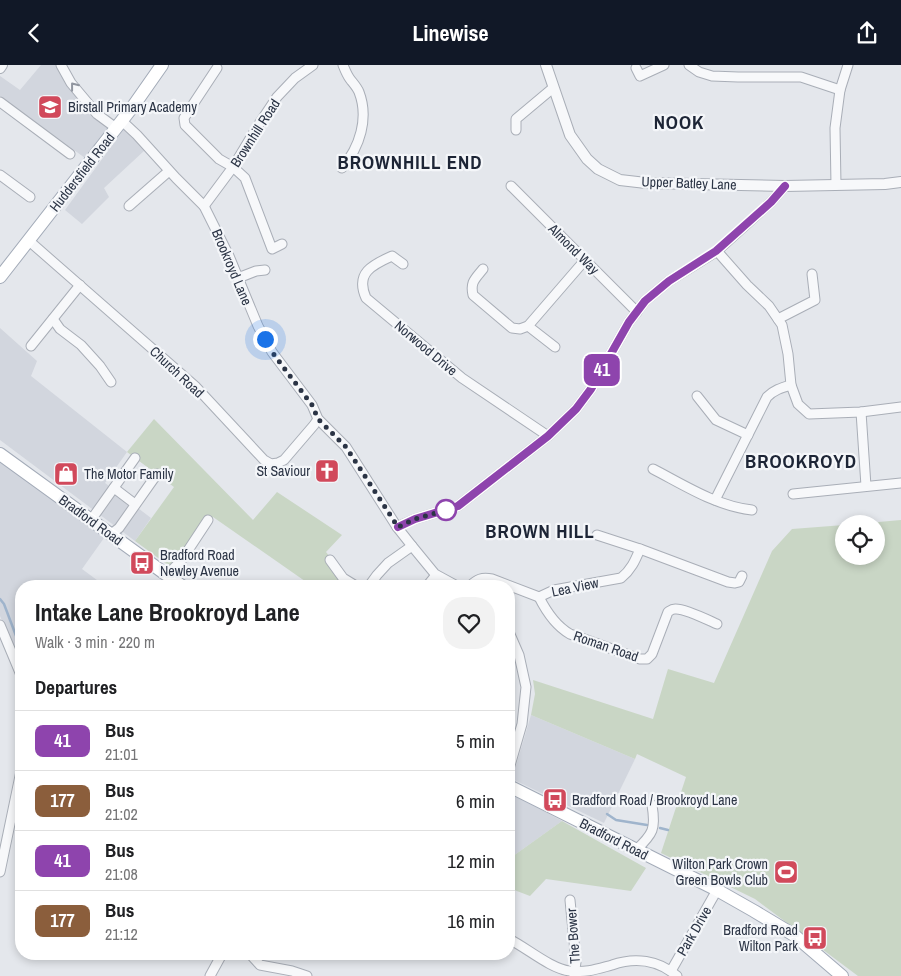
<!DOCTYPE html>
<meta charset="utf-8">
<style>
:root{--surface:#fff;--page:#f2f2f2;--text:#202124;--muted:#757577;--line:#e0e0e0;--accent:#111827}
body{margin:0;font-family:"Archivo Narrow",sans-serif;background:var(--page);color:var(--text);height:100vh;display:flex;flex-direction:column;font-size:19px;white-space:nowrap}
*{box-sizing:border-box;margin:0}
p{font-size:16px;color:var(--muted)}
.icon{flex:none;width:28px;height:28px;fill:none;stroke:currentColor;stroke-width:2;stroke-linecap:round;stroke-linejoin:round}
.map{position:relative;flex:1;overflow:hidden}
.panel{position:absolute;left:15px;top:515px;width:500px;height:380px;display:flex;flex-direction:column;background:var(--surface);border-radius:20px;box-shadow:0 2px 8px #0003}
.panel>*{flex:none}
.badge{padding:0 10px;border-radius:8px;font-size:18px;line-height:32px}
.fabs{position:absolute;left:835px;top:450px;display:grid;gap:10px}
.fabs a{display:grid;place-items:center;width:50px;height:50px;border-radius:50%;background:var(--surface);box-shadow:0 2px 8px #0003;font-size:25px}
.you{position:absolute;width:25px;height:25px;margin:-12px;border:4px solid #fff;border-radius:50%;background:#1a73e8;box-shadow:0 0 0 8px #1a73e833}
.map>.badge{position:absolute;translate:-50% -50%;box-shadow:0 0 0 2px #fff}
h2{padding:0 20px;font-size:19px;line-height:45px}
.round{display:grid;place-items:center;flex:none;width:52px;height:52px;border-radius:20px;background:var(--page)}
.overview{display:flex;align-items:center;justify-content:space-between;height:85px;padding:0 20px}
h1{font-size:24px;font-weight:700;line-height:38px}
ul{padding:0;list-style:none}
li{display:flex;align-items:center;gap:15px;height:60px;padding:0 20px;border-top:1px solid var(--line)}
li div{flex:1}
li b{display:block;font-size:19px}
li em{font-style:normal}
li .badge{min-width:55px;font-weight:700;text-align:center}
header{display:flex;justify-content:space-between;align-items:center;height:65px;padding:0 20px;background:var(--accent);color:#fff;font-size:22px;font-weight:700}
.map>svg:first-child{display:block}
.built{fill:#d2d6de}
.green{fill:#c9d6c5}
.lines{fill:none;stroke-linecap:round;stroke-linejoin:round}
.stream{stroke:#9fb4cc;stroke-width:2.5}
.minor-casing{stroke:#a9aeb7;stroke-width:11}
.tertiary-casing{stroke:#a9aeb7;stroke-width:12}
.primary-casing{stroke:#a3abb8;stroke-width:14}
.minor{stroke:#f7f8fa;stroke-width:9}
.tertiary{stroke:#f7f8fa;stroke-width:10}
.primary{stroke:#fff;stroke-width:12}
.oneway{stroke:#9196a0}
.line-casing{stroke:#fff;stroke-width:11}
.line{stroke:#8e44ad;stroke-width:8}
.walk{stroke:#2b3445;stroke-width:5;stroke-dasharray:0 9}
.stop-dot{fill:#fff;stroke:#8e44ad;stroke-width:2.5}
.labels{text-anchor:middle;stroke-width:4.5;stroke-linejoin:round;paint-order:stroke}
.poi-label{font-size:14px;fill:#2b3445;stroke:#f4f6f9;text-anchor:start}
.street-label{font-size:14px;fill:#2b3445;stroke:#f4f6f9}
.district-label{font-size:19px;font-weight:bold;letter-spacing:1px;fill:#1d2536;stroke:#f4f6f9}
</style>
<header><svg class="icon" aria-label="back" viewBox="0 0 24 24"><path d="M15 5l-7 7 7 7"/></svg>Linewise<svg class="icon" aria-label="share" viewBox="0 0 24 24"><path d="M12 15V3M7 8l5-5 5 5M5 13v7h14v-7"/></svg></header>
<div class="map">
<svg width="901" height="911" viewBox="0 0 901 911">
<rect width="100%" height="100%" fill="#e4e7ec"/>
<g class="built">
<path d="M41 0H57L69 21 94 53 109 62 85 93 0 31V11L20 25Z"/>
<path d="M124 64 145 85 104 123 109 132 82 159 65 145Z"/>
<path d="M0 263 37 296 31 311 127 387 105 418 151 453 135 476 0 375Z"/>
<path d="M0 395 104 473 82 504 105 521H21V600L0 551Z"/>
<path d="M531 650 635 694 604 758 512 714Z"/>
<path d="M509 727 562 756 509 794Z"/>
</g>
<g class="green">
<path d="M154 354 253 455 277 427 342 470 326 487 345 510 361 520 379 519V521H312L213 452 189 490 176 506 135 476 174 422 127 387Z"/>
<path d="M901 455V911H858L755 834 661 788 686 712 637 689 635 694 531 650 535 629 533 615 653 654 668 604 714 618 772 486 792 464 844 460V491H876V459H856Z"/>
<path d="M562 756 646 803 631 826 546 814 530 831 509 823V794Z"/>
</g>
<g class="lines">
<g class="stream">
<path d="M0 534 4 539 21 584"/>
<path d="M554 732 558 728H563"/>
<path d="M607 749 616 755 647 760"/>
<path d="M660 763 668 765"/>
</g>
<defs>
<g id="minor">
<path d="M61 0 71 18 97 49 116 63"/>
<path d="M689 0 699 7 712 11 738 12H801L840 25"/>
<path d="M217 3 184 53 185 60 219 94 233 102 245 113 272 184 282 179"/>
<path d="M636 3 640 11 664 0"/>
<path d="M0 37 70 89"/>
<path d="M122 56 137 70 176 113 204 141 229 191 258 261 272 287 312 340 318 354 346 382 397 462 412 481 435 509 457 521"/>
<path d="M516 65V54L553 23"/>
<path d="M342 103C360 82 369 53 359 27 357 22 353 18 350 14 347 10 345 5 343 0"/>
<path d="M0 110 30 132"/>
<path d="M836 120 835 63 840 25 848 0"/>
<path d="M511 121 637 247"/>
<path d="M129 141 169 106"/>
<path d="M204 141 233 102 257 62 277 32 295 13 313 0"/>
<path d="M28 175 196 322 264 395 271 399 278 398 284 395 314 360 318 354"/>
<path d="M717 186 747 220 769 241 782 260 788 289 791 320 798 339 809 349 861 347 901 342"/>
<path d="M403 199 392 191C372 200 355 208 366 233L462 313 548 371"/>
<path d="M483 204C475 214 470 217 473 230L512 263 520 264 528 261 585 195"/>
<path d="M238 213 256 206 265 205"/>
<path d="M53 254 60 264 81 280 100 301 111 317"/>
<path d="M778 254 815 235 812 209"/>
<path d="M528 261 555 282"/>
<path d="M31 281 80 220"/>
<path d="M697 331 716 355 748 370"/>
<path d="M861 347 866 421"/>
<path d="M653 404C684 420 716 441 752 445"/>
<path d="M114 423 135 439"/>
<path d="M793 429 901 418"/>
<path d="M715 435 767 332C774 325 781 323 791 320"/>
<path d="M91 455 135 393"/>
<path d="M397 462 415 454 458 441 548 371 576 344 591 324 629 257 645 236 669 216 717 186 771 137 785 121"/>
<path d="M111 469 119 463 157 409"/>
<path d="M597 470 640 484 728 517 735 518 739 517 742 511"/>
<path d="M330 495 343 513 356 521"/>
<path d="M167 510 181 496 208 455"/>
<path d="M369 521 377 510 388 498 412 481"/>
<path d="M427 521 436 510"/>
<path d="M470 521C477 514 482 512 492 514L539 532 554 525 621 513C631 505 635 496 640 484"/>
<path d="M539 532C546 546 556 561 570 569L640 594H647L652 589 668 547C671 545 672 544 675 544 684 543 708 555 717 559"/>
<path d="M0 560 21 610"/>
<path d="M509 567 519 590 526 622 522 659 509 704"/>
<path d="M636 785C653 769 656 764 652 740"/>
<path d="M0 807 21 706"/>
<path d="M570 835 576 897 574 911"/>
<path d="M509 874C527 883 551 904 570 906 586 908 597 904 612 900 635 892 658 895 677 911"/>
<path d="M250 889 260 900 292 906 307 911"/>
<path d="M671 906 717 825"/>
<path d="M210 911 222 889"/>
</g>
<g id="tertiary">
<path d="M546 0 570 70 587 94 598 104 620 115 646 118 785 121 885 119 901 117"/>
<path d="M0 3 2 0"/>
</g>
<g id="primary">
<path d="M0 212 134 40 162 0"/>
<path d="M0 389 182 521"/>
<path d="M509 721 717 825 754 846 794 870 842 911"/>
</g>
</defs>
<use href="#minor" class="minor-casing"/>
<use href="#tertiary" class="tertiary-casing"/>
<use href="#primary" class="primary-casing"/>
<use href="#minor" class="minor"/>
<use href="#tertiary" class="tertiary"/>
<use href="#primary" class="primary"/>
</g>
<defs><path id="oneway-chevron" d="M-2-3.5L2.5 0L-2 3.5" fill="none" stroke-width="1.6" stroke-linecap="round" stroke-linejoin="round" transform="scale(1.25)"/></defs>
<use class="oneway" href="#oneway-chevron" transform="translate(74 21) rotate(-128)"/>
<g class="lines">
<defs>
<path id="line" d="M398 462 415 454 458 441 548 371 576 344 591 324 629 257 645 236 669 216 716 186 771 137 785 121"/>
</defs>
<use href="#line" class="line-casing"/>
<use href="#line" class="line"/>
<path class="walk" d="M265 274 272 287 312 340 318 354 346 382 398 462 415 454 446 445"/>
</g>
<defs>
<symbol id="school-square" viewBox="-11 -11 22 22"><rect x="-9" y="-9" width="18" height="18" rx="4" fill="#d1495b" stroke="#f4f6f9"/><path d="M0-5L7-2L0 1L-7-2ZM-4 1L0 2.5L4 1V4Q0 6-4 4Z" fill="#fff"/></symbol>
<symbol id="church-square" viewBox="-11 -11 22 22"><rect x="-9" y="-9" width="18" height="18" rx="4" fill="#d1495b" stroke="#f4f6f9"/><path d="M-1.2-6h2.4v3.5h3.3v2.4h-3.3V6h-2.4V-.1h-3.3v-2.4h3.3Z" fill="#fff"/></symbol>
<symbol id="shop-square" viewBox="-11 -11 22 22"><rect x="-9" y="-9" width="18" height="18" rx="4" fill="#d1495b" stroke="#f4f6f9"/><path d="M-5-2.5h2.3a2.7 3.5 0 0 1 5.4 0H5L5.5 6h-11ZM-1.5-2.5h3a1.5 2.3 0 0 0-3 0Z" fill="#fff"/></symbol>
<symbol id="bus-square" viewBox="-11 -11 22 22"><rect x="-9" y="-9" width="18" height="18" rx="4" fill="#d1495b" stroke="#f4f6f9"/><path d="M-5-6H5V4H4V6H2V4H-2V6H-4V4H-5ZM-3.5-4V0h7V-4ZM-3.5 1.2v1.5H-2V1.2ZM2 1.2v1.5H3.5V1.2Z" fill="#fff"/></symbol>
<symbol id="stadium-square" viewBox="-11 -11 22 22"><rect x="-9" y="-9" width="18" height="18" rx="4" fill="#d1495b" stroke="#f4f6f9"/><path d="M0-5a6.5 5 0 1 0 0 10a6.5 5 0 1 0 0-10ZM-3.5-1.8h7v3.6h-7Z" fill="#fff"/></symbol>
</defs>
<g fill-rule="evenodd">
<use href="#school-square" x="36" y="28" width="28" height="28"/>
<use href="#church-square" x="313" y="392" width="28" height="28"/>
<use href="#shop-square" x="52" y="395" width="28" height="28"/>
<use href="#bus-square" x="128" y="484" width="28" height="28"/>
<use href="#bus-square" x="541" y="721" width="28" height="28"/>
<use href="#stadium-square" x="772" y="793" width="28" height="28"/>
<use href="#bus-square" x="801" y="859" width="28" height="28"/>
</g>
<circle class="stop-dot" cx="446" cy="445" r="10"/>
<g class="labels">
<g class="poi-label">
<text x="68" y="47">Birstall Primary Academy</text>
<text x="310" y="411" text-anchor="end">St Saviour</text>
<text x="84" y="414">The Motor Family</text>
<text x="160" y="495">Bradford Road<tspan x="160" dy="16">Newley Avenue</tspan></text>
<text x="572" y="740">Bradford Road / Brookroyd Lane</text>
<text x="768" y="804" text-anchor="end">Wilton Park Crown<tspan x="768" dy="16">Green Bowls Club</tspan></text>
<text x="798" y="870" text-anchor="end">Bradford Road<tspan x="798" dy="16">Wilton Park</tspan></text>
</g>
<g class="street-label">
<text transform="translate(255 68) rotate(-57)" y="5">Brownhill Road</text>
<text transform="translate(82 107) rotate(-52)" y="5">Huddersfield Road</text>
<text transform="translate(689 118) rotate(2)" y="5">Upper Batley Lane</text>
<text transform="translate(574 184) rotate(45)" y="5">Almond Way</text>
<text transform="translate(232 202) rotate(67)" y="5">Brookroyd Lane</text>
<text transform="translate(426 283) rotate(40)" y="5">Norwood Drive</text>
<text transform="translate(177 307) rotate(43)" y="5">Church Road</text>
<text transform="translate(91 455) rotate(36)" y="5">Bradford Road</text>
<text transform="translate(575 522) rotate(-12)" y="5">Lea View</text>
<text transform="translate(606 581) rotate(19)" y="5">Roman Road</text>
<text transform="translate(614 774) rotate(27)" y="5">Bradford Road</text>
<text transform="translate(694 866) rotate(-60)" y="5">Park Drive</text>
<text transform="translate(573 871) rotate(-94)" y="5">The Bower</text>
</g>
<g class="district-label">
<text x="679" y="64">NOOK</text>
<text x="410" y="104">BROWNHILL END</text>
<text x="801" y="403">BROOKROYD</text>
<text x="540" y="473">BROWN HILL</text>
</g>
</g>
</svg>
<div class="fabs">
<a><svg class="icon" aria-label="locate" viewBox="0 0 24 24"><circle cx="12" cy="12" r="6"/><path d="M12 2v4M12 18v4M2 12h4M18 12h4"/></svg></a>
</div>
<div class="you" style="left:265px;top:274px"></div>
<b class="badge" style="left:602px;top:305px;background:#8e44ad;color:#fff">41</b>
<section class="panel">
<div class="overview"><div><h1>Intake Lane Brookroyd Lane</h1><p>Walk · 3 min · 220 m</p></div><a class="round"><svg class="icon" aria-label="heart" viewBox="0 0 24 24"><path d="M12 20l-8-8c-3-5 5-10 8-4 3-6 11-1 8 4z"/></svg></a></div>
<h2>Departures</h2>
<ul>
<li><span class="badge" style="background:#8e44ad;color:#fff">41</span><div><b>Bus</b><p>21:01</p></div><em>5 min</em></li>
<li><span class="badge" style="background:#8b5e3c;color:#fff">177</span><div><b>Bus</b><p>21:02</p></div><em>6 min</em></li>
<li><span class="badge" style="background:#8e44ad;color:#fff">41</span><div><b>Bus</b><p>21:08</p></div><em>12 min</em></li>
<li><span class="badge" style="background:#8b5e3c;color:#fff">177</span><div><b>Bus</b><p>21:12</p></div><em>16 min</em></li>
</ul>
</section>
</div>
